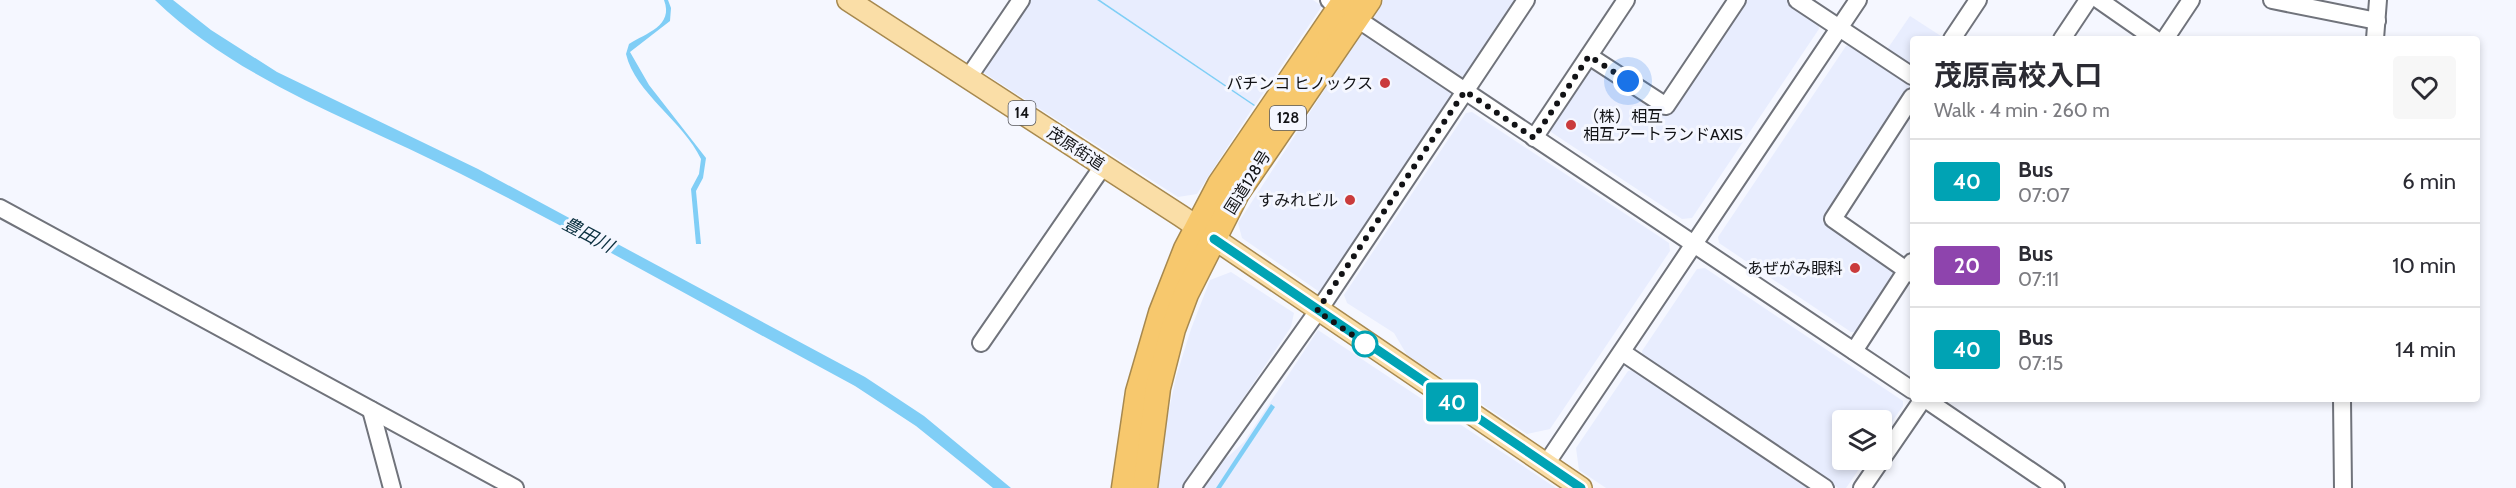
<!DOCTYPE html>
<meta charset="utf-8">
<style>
:root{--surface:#fff;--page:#f7f7f7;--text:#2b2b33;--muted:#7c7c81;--line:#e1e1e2}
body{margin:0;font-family:Cabin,"Noto Sans JP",sans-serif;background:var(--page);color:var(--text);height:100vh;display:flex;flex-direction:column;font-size:22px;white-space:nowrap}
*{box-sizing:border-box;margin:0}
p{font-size:20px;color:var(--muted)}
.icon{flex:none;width:33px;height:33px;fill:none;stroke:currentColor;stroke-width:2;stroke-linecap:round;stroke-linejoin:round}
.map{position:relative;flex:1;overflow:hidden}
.panel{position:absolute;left:1910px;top:36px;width:570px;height:366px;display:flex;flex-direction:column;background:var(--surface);border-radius:6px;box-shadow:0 3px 9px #0003}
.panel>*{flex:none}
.badge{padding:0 12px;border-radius:4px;font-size:21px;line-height:39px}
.controls{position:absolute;left:1832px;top:410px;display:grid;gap:12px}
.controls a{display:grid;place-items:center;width:60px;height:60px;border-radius:6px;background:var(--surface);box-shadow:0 3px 9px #0003;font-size:30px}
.you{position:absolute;width:30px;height:30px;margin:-15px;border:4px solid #fff;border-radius:50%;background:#1a73e8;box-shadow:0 0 0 9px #1a73e833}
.map>.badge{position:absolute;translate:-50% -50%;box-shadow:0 0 0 3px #fff}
.round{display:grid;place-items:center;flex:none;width:63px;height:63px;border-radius:6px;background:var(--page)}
.summary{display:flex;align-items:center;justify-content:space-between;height:102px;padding:0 24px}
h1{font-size:28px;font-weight:700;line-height:45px}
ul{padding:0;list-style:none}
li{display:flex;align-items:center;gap:18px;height:84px;padding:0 24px;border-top:2px solid var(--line)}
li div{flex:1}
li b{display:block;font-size:22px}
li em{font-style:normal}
li .badge{min-width:66px;font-weight:700;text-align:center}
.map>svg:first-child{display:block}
.built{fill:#e8edfe}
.water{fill:#80cef6}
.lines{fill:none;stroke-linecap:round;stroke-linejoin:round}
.minor-casing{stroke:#70737b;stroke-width:20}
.major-casing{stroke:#a7894f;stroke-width:24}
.highway-casing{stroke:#a7894f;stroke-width:27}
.minor{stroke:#fff;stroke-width:16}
.major{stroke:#fadea7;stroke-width:21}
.highway{stroke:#f7c86d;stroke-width:24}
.line-casing{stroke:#fff;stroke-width:14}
.line{stroke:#00a3b4;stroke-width:9}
.walk{stroke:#121316;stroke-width:6;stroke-dasharray:0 10.8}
.poi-dot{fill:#ca3b3c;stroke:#f5f7ff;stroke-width:2}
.stop-dot{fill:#fff;stroke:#00a3b4;stroke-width:3}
.labels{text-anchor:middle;stroke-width:6;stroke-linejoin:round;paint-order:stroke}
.shield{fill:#f5f7ff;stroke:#56575c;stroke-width:1.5}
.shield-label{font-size:15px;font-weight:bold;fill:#121316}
.poi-label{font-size:16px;fill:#121316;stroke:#f5f7ff;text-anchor:end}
.street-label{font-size:16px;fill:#121316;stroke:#f5f7ff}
.water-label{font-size:18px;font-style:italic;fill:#0a2f3f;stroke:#f5f7ff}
</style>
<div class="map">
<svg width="2516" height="488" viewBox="0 0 2516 488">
<rect width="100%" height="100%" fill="#f5f7ff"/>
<g class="built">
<path d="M1028 0H1097L1254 106 1197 194 1178 197 981 71Z"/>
<path d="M1100 0H1313L1322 6 1255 105Z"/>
<path d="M1384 0H1518L1466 79 1372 18Z"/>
<path d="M1745 0H1787L1818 21 1819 29 1692 218 1682 219 1551 132V126L1589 69H1595L1668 117Z"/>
<path d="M1910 16 1944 38 1912 39V69L1886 51Z"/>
<path d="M1362 32 1454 94 1321 293 1242 238 1238 223Z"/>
<path d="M1852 44 1909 82 1910 89 1822 221 1894 270 1895 275 1857 332H1851L1719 243 1718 237 1846 46Z"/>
<path d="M1472 112 1669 243 1670 251 1550 429 1527 434 1407 355 1394 333 1347 303 1344 295 1466 113Z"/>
<path d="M1705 268 1903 401V406L1881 437V420H1842V459H1866L1846 488H1838L1643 357 1642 351 1697 269Z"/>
<path d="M1231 272 1294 313 1291 327 1183 488H1158L1162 444 1176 377 1191 329 1210 280Z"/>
<path d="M1318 330 1556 488H1200L1218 462 1229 456 1244 442Z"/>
<path d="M1634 370 1811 488H1606L1579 470 1576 448 1628 371Z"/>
</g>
<g class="water">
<path d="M155 0H173L211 30 277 72 478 169 865 377 924 416 1011 488H993L916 426 855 386C724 316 594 241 461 174 357 121 240 82 155 0Z"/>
<path d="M664 0H668L671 8 670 21 630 52 649 85 706 158 703 178 696 191 701 244H696L691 189 699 174 701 159C684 122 635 93 626 54L629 44C646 33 674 26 664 0Z"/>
<path d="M1097 0H1100L1255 105 1254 106Z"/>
<path d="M1271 404 1275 407 1221 488H1216Z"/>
</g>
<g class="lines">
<defs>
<g id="minor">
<path d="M1329 0 1912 390"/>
<path d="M1797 0 1912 76"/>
<path d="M2099 0 2155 39"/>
<path d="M2272 0 2377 21"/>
<path d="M1952 39 1978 0"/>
<path d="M2062 39 2088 0"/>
<path d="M2165 39 2191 0"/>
<path d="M2375 39 2378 0"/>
<path d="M1589 56 1666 106 1737 0"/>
<path d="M968 78 1021 0"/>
<path d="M1912 97 1833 219 1912 274"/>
<path d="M1534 138 1626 0"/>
<path d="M0 208 515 488"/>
<path d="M981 343 1103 166"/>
<path d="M1854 351 1912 262"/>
<path d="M1622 352 1825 488"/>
<path d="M1925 399 2056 488"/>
<path d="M2342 399 2343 488"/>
<path d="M371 410 392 488"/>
<path d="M1546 464 1858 0"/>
<path d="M1192 488 1327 298 1526 0"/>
<path d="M1862 488 1923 399"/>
</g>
<path id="major" d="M848 0 1181 216 1581 488"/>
<g id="highway">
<path d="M1124 488 1138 392 1161 313 1186 249 1220 184 1345 0"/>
<path d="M1145 488 1158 388 1173 329 1186 294 1237 193 1369 0"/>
</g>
</defs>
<use href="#minor" class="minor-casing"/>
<use href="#major" class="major-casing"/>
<use href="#highway" class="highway-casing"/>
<use href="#minor" class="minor"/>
<use href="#major" class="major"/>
<use href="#highway" class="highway"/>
</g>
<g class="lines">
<defs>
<path id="line" d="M1214 239 1581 488"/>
</defs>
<use href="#line" class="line-casing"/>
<use href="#line" class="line"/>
<path class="walk" d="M1365 344 1372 348 1317 311 1465 91 1534 138 1589 56 1628 81"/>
</g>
<g class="poi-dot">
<circle cx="1385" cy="83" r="6"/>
<circle cx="1571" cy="125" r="6"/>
<circle cx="1350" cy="200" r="6"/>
<circle cx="1855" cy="268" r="6"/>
</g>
<circle class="stop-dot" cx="1365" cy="344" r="12"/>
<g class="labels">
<g class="shield">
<rect x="1008.5" y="101" width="27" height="24" rx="4.5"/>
<rect x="1270" y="106" width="36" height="24" rx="4.5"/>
</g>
<g class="shield-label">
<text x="1022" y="118">14</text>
<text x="1288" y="123">128</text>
</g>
<g class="poi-label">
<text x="1373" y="89">パチンコ ヒノックス</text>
<text x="1583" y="122" text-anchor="start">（株）相互<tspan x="1583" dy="18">相互アートランドAXIS</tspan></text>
<text x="1338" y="206">すみれビル</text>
<text x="1843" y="274">あぜがみ眼科</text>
</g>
<g class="street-label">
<text transform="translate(1076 148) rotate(33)" y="6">茂原街道</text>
<text transform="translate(1247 182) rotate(-58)" y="6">国道128号</text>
</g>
<g class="water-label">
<text transform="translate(588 235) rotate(28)" y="6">豊田川</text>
</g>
</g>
</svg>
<div class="controls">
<a><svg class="icon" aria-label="layers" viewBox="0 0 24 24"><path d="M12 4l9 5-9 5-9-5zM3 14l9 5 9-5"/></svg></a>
</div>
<div class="you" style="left:1628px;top:81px"></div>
<b class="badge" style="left:1452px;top:402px;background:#00a3b4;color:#fff">40</b>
<section class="panel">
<div class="summary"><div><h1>茂原高校入口</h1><p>Walk · 4 min · 260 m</p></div><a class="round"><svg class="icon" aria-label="heart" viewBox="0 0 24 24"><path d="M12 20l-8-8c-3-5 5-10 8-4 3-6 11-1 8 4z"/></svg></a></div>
<ul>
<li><span class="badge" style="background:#00a3b4;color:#fff">40</span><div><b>Bus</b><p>07:07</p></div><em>6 min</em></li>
<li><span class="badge" style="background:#8e44ad;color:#fff">20</span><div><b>Bus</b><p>07:11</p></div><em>10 min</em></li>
<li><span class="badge" style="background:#00a3b4;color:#fff">40</span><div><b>Bus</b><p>07:15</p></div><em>14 min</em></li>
</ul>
</section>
</div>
